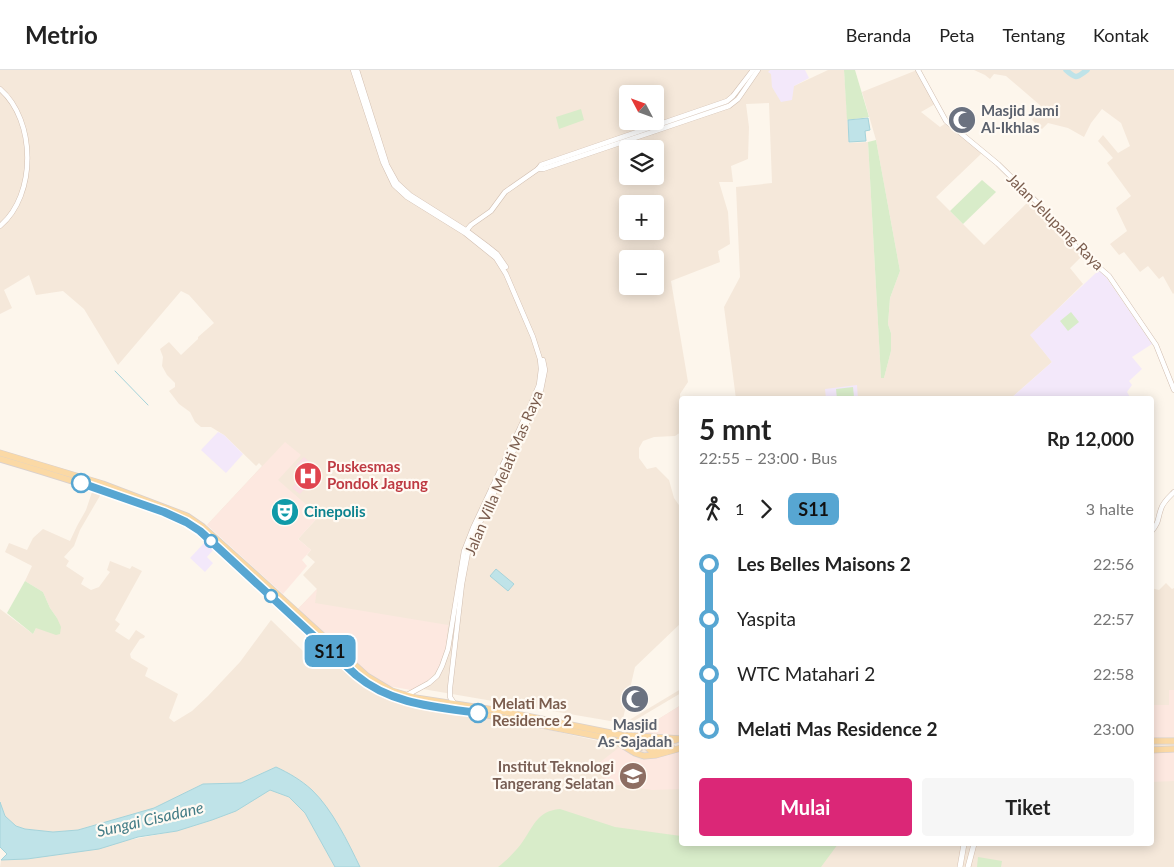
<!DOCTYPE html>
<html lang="id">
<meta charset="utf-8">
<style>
:root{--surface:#fff;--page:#f6f6f6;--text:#222;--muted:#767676;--line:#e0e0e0;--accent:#db2777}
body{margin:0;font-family:Lato,sans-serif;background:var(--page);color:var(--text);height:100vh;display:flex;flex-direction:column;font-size:19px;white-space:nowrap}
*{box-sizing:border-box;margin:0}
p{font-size:16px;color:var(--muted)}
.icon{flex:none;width:28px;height:28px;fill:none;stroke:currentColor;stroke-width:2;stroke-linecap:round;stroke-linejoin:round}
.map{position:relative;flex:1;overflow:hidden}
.drawer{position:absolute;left:679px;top:326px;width:475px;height:450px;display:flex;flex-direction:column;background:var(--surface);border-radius:5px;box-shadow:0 2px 12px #0003}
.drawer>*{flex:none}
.badge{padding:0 10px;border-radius:8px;font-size:18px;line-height:32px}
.needle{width:32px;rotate:311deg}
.controls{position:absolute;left:619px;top:15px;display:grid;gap:10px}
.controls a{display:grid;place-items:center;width:45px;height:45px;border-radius:5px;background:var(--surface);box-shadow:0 2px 12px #0003;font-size:25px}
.map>.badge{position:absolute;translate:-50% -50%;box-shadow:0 0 0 2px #fff}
.legs{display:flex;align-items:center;gap:8px;height:55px;padding:0 20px;font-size:16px}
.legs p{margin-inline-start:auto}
.summary{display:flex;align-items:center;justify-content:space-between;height:85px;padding:0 20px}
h1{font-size:28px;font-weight:700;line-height:38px}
.primary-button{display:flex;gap:10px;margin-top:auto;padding:10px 20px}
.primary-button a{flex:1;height:58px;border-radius:5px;background:var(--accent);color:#fff;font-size:20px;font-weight:700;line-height:58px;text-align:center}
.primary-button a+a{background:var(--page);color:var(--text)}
ul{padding:0 20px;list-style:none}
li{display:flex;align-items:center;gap:18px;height:55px;font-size:19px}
li i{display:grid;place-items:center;width:8px;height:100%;margin:0 6px;background:currentColor}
li i::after{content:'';width:12px;height:12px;margin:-6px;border:4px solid;border-radius:50%;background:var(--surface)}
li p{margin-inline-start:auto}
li:first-child i{background:linear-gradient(#0000 50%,currentColor 0)}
li:last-child i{background:linear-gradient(currentColor 50%,#0000 0)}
header{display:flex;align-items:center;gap:30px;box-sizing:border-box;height:70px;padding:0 25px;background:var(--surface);border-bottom:1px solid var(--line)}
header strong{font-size:24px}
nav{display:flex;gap:28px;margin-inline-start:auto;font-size:18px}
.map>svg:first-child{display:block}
.residential{fill:#f5e8da;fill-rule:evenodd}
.commercial{fill:#fde8e0}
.education{fill:#f3e8fa}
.medical{fill:#fbdfe3}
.green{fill:#d8ecc9}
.water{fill:#bfe3e8;stroke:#a5d3da}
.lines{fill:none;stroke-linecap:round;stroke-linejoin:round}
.stream{stroke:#a5d3da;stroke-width:1}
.river{stroke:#bfe3e8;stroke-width:5.5}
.tertiary-casing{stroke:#d1beb0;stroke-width:5.5}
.secondary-casing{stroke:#d6c0b0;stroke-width:6}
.primary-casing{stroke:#dad1cd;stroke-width:7}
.tertiary{stroke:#fff;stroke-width:4.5}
.secondary{stroke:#fff;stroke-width:5}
.primary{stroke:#fbd9a5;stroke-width:5.5}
.line-1-casing{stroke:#fff;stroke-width:11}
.line-1{stroke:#57a6d2;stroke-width:8}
.stop-1-dot{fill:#fff;stroke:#57a6d2;stroke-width:2.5}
.labels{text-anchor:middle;stroke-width:4.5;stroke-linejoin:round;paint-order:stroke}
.worship-label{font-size:15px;font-weight:bold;fill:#5b616d;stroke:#fffaf3;text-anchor:start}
.street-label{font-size:15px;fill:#7a5c4d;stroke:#fffaf3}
.health-label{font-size:15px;font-weight:bold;fill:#be3a42;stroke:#fffaf3;text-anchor:start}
.culture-label{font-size:15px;font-weight:bold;fill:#0d838f;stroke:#fffaf3;text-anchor:start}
.stop-label{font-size:15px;font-weight:bold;fill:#7a5c4d;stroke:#fffaf3;text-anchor:start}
.education-label{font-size:15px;font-weight:bold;fill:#785e54;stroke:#fffaf3;text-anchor:end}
.water-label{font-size:16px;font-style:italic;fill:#437c86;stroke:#fffaf3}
</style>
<header>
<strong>Metrio</strong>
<nav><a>Beranda</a><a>Peta</a><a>Tentang</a><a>Kontak</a></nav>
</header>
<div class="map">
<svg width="1174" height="797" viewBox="0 0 1174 797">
<rect width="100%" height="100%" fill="#fdf6ec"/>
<g class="residential">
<path d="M0 0H789L794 16 828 0H844L849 73 868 72 881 307 884 308 891 281V263L888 254 890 228 900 201 876 70 862 22 917 0 935 34 921 42 940 57 946 53 982 83 936 127 984 175 1032 128 1059 156 1082 186 1070 198 1083 214 1031 265 1052 292 1010 329H736L724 237 740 207 736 117 772 113 769 33 746 34 749 57 748 89 731 96 733 112H719L728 142 730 174 718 181 720 192 671 211 688 312 680 324 681 362 675 366 654 367 643 371 639 378V388L647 399 656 397 669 410 674 428 681 438V553L635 597 622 653 417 618 411 620 369 604 298 539 317 519 303 505 315 492 307 485 311 480 298 469 319 446 291 422 207 455 262 396 259 393 256 396 224 365 211 357H201L195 352 190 342 179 334 169 321 175 317V313L167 305 162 296 163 287 160 279 169 272 181 285 198 269V267L214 253 189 225 181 221 118 295 84 239 63 221 36 225 29 205 4 220 12 238 0 244ZM628 24H655V51H628ZM628 79H655V106H628ZM628 134H655V161H628ZM628 189H655V216H628Z"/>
<path d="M974 0H1174V223L1173 224 1163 206 1159 209 1148 196 1140 202 1124 182 1119 185 1110 174 1127 161 1116 138 1131 126 1107 93 1113 88 1098 71 1103 65 1118 83 1130 76 1121 53 1102 39 1091 53 1084 67 1068 58 1048 53 1042 59 1032 50 1041 36 1006 6 994 4 990 9 985 5Z"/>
<path d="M92 422 101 424 80 460 74 476 64 487 69 491 66 496 84 508 81 514 91 520 99 517 110 502 107 500 110 491 130 499 132 496 142 501 115 550 120 554 115 561 129 570 136 560 145 566 144 568 140 569 130 584 131 588 148 598 145 606 178 624 169 648 174 652 192 641 208 626 240 592 271 550 304 582 315 571 327 585 361 615 386 629 404 635 500 649 621 676 636 663 681 635V774H1151V518L1159 520 1166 513 1172 519 1174 518V797H360L339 756 276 697 241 713 203 714 154 738 78 760 53 762 25 759 16 756 5 746 0 732V539L33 564 36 558 57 548 50 538 43 522 25 511 32 496 5 482 9 473 27 480 33 468 43 459 70 471 77 456 86 440Z"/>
<path d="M681 619V623L627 655 626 652Z"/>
<path d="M270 719 289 727 305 743 335 797H0L1 790 27 789 177 761 212 750 235 741Z"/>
</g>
<g class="commercial">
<path d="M285 372 301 385 278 410 319 446 298 469 311 480 302 490 307 496 283 524 207 455Z"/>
<path d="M317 519 315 533 448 555 446 577 439 597 431 608 417 618 411 620 388 616 369 604 298 539Z"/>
<path d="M1169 620H1174V667L1151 668V635H1169Z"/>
<path d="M681 635V665L636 663 678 637Z"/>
<path d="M621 676 629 684 641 690 681 681V719L652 720 612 714 603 708 595 696Z"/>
<path d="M1174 682V711L1151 712V683Z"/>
</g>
<g class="education">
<path d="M770 0H805L809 8 794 16 792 30 781 32 772 17 771 4 768 2Z"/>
<path d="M1099 200 1106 207 1152 274 1132 287 1142 299 1129 311 1132 315 1127 322 1131 329H1010L1052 292 1030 265Z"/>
<path d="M857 315 858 329H826L825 319Z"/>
<path d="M218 362 224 365 243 384 226 403 201 380Z"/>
<path d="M205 472 214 479 207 487 213 493 205 502 190 488Z"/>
</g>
<path class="medical" d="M304 387 317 399 311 405 314 408 300 424 292 418 304 404 295 396Z"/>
<g class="green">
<path d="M844 0H855L869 47 847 50Z"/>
<path d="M581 39 584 50 559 59 556 47Z"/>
<path d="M876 70 900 201 890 228 888 254 891 263V281L884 308H881L868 72Z"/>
<path d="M982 110 996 122 963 154 950 141Z"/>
<path d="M1071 242 1079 252 1068 261 1060 251Z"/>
<path d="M853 317 854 327 837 329 836 319Z"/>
<path d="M25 511 43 522 50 538 57 548 61 557 60 564 56 565 36 558 33 564 7 543Z"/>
<path d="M560 739 615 757 681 766V774H838L821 797H498C507 790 514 783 521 774 533 758 536 741 560 739Z"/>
<path d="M978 787 1002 791 1001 797H977Z"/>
</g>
<g class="water">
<path d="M868 48 870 60 865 61 866 71 849 72 848 50Z"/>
<path d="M496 499 514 514 508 521 490 506Z"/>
<path d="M276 697C289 703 301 710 312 720 332 739 348 772 360 797H335L305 743 289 727 270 720 236 741 212 750 177 761 138 767 99 779 27 789 1 790 7 784 0 777V732L5 746 16 756 25 759 53 762 78 760 154 738 203 714 241 713Z"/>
</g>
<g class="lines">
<path class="stream" d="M115 301 148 335"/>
<path class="river" d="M1066 0C1077 10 1077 7 1087 0"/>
<defs>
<g id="tertiary">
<path d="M353 0 383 92 394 115 407 127 465 163 496 188 506 204 533 267 540 289 541 299 539 315 528 341 473 458 464 481 448 579 442 596 437 606 429 613 407 625"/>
<path d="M357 0 387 95 397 113 410 125 467 161 487 176 497 184 506 197"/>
<path d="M918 0 946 51 998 94 1046 141 1079 180 1109 206 1156 275 1174 320"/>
<path d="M0 19C36 50 37 125 0 156"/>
<path d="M538 99H543L729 36 738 29 758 0"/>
<path d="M466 161 471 155 491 141 505 122 538 99 541 95 727 31 733 26 753 0"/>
<path d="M1151 462C1160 451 1157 450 1161 439 1163 432 1169 427 1174 422"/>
<path d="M454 633 450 627V618L462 514 468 482 476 461 532 342 541 320 545 300 543 290"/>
</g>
<g id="secondary">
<path d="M960 797 964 774"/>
<path d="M968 797 974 774"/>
</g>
<g id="primary">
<path d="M0 383 103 414 187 446 203 457 243 493 367 606 392 621 416 628 501 641 621 665 681 669"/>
<path d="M0 389C44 402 88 415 131 431 155 439 179 446 200 461L356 605 371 617 399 629 439 637 511 649 612 669 635 683 644 686 656 685 681 678"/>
<path d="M619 670 628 673 637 679 640 678 641 673 626 667"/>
<path d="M1151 671H1174"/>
<path d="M672 678 651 681 647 677 649 674 676 670"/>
<path d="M1151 680 1174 679"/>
</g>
</defs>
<use href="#tertiary" class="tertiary-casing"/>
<use href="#secondary" class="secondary-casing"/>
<use href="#primary" class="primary-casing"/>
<use href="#tertiary" class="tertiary"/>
<use href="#secondary" class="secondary"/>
<use href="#primary" class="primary"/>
</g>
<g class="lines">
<defs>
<path id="line-1" d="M81 413 164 442 186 452 200 461 356 605C390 634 435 637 478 643"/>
</defs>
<use href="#line-1" class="line-1-casing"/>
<use href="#line-1" class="line-1"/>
</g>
<defs>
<symbol id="mosque-disc" viewBox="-11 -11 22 22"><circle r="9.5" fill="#6b7280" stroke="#fffaf3"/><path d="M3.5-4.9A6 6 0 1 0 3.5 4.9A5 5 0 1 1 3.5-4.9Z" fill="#fff"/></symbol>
<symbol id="hospital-disc" viewBox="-11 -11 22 22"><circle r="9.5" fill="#e0444e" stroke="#fffaf3"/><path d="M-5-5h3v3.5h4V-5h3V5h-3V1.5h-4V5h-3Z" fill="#fff"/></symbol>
<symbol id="theatre-disc" viewBox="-11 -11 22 22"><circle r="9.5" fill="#0f9aa8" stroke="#fffaf3"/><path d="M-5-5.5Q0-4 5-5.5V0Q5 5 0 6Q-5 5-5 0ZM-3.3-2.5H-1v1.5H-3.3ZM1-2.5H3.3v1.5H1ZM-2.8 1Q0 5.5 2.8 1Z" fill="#fff"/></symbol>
<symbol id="university-disc" viewBox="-11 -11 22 22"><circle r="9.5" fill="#8d6e63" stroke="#fffaf3"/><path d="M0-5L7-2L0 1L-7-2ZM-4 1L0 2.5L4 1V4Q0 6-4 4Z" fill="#fff"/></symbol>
</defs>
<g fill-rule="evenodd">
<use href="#mosque-disc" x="946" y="34" width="32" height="32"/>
<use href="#hospital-disc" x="292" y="390" width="32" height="32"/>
<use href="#theatre-disc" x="269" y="426" width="32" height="32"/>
<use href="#mosque-disc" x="619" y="613" width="32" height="32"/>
<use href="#university-disc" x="617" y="690" width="32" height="32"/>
</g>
<g class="stop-1-dot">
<circle cx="81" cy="413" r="9"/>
<circle cx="211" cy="471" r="6"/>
<circle cx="271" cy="526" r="6"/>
<circle cx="478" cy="643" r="9"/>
</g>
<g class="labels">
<g class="worship-label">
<text x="981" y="46">Masjid Jami<tspan x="981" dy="17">Al-Ikhlas</tspan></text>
<text x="635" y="660" text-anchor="middle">Masjid<tspan x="635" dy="17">As-Sajadah</tspan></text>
</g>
<g class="street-label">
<text transform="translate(1055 152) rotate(45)" y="5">Jalan Jelupang Raya</text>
<text transform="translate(504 403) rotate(-67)" y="5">Jalan Villa Melati Mas Raya</text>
</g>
<g class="health-label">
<text x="327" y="402">Puskesmas<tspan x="327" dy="17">Pondok Jagung</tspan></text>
</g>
<g class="culture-label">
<text x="304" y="447">Cinepolis</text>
</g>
<g class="stop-label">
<text x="492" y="639">Melati Mas<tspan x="492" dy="17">Residence 2</tspan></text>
</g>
<g class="education-label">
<text x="614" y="702">Institut Teknologi<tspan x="614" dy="17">Tangerang Selatan</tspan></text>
</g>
<g class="water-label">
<text transform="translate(150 749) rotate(-13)" y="6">Sungai Cisadane</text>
</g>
</g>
</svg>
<div class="controls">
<a><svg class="needle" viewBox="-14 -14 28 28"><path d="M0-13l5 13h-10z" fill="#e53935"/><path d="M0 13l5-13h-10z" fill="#767676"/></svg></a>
<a><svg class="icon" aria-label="layers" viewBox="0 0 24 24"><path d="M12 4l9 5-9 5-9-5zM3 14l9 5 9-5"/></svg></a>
<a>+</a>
<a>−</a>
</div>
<b class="badge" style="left:330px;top:581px;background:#57a6d2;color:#111">S11</b>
<section class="drawer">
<div class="summary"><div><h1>5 mnt</h1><p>22:55 – 23:00 · Bus</p></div><b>Rp 12,000</b></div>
<div class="legs"><svg class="icon" aria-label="walk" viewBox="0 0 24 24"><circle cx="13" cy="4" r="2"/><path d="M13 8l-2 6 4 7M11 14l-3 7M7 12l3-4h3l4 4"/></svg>1<svg class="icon" aria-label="forward" viewBox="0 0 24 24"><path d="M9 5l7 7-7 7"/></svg><b class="badge" style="background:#57a6d2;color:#111">S11</b><p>3 halte</p></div>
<ul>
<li><i style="color:#57a6d2"></i><b>Les Belles Maisons 2</b><p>22:56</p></li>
<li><i style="color:#57a6d2"></i><span>Yaspita</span><p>22:57</p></li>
<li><i style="color:#57a6d2"></i><span>WTC Matahari 2</span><p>22:58</p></li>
<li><i style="color:#57a6d2"></i><b>Melati Mas Residence 2</b><p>23:00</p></li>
</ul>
<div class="primary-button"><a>Mulai</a><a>Tiket</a></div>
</section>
</div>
